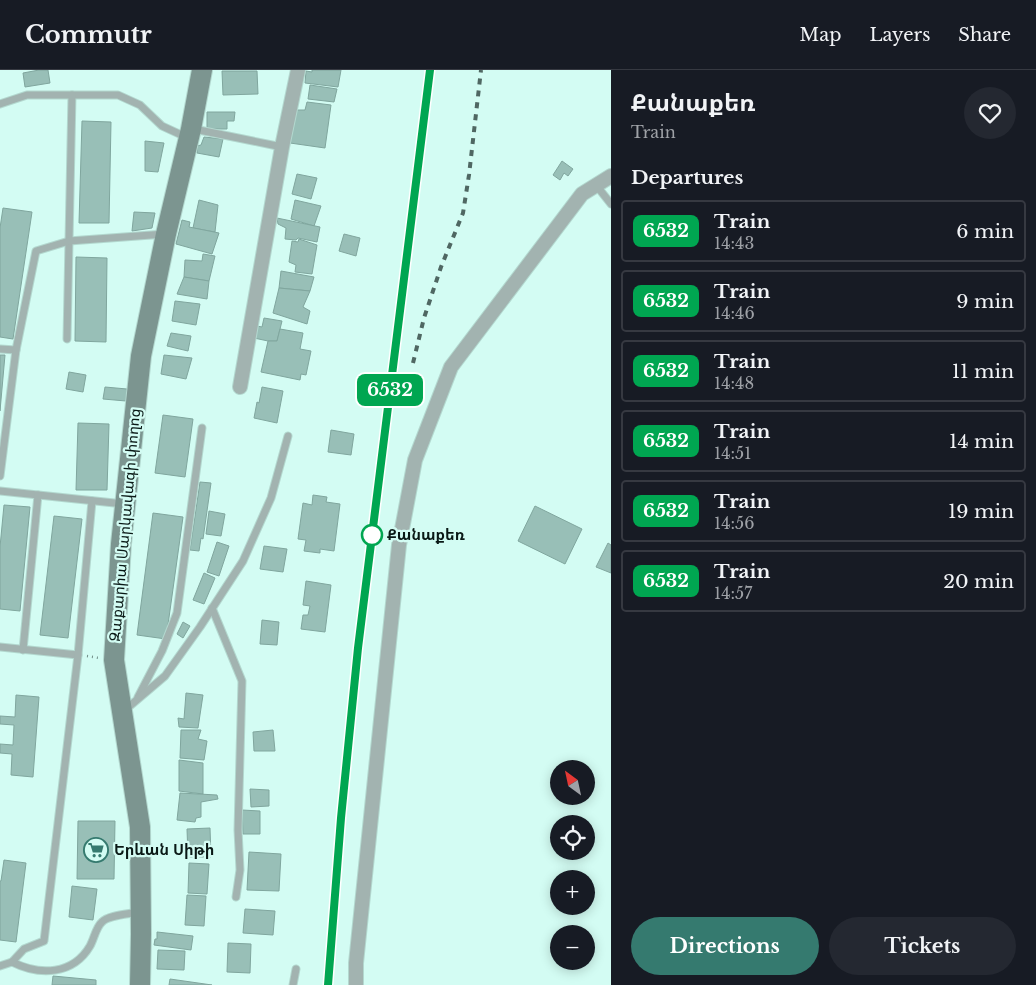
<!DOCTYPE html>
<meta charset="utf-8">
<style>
:root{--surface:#171b24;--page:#242831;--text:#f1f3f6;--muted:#9ea1a6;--line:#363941;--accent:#357a6f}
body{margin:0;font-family:"Libre Baskerville","Noto Sans Armenian",serif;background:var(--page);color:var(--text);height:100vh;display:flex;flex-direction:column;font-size:19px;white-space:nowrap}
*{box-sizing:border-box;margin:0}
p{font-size:16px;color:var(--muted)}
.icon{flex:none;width:28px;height:28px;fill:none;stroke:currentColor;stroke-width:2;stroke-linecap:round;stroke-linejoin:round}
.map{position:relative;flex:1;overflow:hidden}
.details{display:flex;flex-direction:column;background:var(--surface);width:425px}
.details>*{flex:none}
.badge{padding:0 10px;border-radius:8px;font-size:18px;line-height:32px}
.needle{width:32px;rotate:327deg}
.fabs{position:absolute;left:550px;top:690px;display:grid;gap:10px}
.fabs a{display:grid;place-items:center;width:45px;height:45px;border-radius:50%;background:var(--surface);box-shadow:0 2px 12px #0003;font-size:25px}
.map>.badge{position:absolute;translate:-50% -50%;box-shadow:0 0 0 2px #fff}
h2{padding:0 20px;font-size:19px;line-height:45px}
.round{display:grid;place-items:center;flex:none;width:52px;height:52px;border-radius:26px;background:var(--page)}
.summary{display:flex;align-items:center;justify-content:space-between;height:85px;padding:0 20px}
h1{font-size:24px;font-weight:700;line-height:38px}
.button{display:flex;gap:10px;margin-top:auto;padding:10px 20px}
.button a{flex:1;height:58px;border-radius:30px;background:var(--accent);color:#fff;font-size:20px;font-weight:700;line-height:58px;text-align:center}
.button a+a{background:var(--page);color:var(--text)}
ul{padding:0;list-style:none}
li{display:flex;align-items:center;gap:15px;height:62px;margin:0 10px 8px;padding:0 10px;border:2px solid var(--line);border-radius:5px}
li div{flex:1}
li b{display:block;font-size:19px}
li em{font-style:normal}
li .badge{min-width:55px;font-weight:700;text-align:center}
header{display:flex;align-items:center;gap:30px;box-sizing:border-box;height:70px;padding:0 25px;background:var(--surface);border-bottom:1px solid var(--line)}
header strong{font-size:24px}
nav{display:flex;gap:28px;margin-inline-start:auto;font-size:18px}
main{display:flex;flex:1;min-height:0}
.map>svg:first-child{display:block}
.building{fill:#98bfb7;stroke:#80a69e}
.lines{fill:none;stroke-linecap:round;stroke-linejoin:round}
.service-casing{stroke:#b3d8cf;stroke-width:9}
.minor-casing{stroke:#b3d8cf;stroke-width:16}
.secondary-casing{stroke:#b3d8cf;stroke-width:22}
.path{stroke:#718e88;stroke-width:2.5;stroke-dasharray:1 4;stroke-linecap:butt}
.service{stroke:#a2b3b0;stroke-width:7}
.minor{stroke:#a2b3b0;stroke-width:14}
.secondary{stroke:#7c9590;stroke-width:20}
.rail{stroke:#4f6762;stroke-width:4;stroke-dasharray:6 6;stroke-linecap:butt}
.line-casing{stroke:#fff;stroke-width:11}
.line{stroke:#00a651;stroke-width:8}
.stop-dot{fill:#fff;stroke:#00a651;stroke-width:2.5}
.labels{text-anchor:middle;stroke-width:4.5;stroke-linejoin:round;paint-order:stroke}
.street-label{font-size:15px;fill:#091815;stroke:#d3fcf3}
.stop-label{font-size:15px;font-weight:bold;fill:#091815;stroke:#d3fcf3;text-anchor:start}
.poi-label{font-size:15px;font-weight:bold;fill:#091815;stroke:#d3fcf3;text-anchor:start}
</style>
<header>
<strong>Commutr</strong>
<nav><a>Map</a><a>Layers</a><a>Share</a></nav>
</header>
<main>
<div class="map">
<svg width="611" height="915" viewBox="0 0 611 915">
<rect width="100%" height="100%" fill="#d3fcf3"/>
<g class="building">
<path d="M39 0H48L50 13 25 17 23 3Z"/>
<path d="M312 0H341L338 17 305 13 306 1 312 2Z"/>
<path d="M222 1H257L258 24 223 25Z"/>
<path d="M310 15 337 19 334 32 308 29Z"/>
<path d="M307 32 331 35 325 78 290 73 296 40H305Z"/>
<path d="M207 42H235L234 51H227V59H207Z"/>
<path d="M82 51 111 52 109 153H79Z"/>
<path d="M204 67 223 69 219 87 197 83V76L201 75Z"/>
<path d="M145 71 164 73 158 102 145 101Z"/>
<path d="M562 91 573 99 568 106 564 103 560 110 553 105Z"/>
<path d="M297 104 317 108 311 129 292 124Z"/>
<path d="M199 130 218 135 215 162 193 158Z"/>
<path d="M295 130 321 136 314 156 291 149Z"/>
<path d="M3 138 32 142 13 269 0 267V158Z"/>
<path d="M134 142 155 143 152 158 132 161Z"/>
<path d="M277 148 320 157 317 172 298 168 296 170 285 169 286 158 278 154Z"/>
<path d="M182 150 190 152 189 157 219 163 212 184 176 174Z"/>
<path d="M344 164 360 168 356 186 339 181Z"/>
<path d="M299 169 317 175 312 204 295 202 296 195 289 192 292 171 298 172Z"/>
<path d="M203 184 215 186 209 211 184 207 185 190 202 191Z"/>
<path d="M76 187 107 188 106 272 75 271Z"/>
<path d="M281 201 314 207 310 221 279 218Z"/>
<path d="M184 207 209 211 207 229 177 224Z"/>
<path d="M279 218 310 221 303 237 310 241 307 254 273 243Z"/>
<path d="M175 231 200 234 196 255 172 251Z"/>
<path d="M264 248 282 251 277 271H268L254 268 257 256 262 257Z"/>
<path d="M280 259 303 263 300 279 311 281 306 305 301 304 300 310 261 302 268 271H277Z"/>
<path d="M171 263 191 266 188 281 167 276Z"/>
<path d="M0 285H5L0 341Z"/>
<path d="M164 285 192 288 186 309 161 304Z"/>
<path d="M69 302 86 305 83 322 66 319Z"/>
<path d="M105 317 127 319 126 331 103 329Z"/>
<path d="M262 317 283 321 277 353 254 348 257 332 259 333Z"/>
<path d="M163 345 193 349 185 407 155 403Z"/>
<path d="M78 353 109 354 107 420H76Z"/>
<path d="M331 360 354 364 351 385 328 382Z"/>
<path d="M200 412 211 413 203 469 201 468 199 481 190 480Z"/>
<path d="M313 425 327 427 326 432 340 434 334 481 320 479V483L304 481 306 470 298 469 303 433 312 435Z"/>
<path d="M4 435 30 437 20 541 0 539V477Z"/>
<path d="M535 436 582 459 565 494 518 471Z"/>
<path d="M209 441 225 444 221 466 206 464Z"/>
<path d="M153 443 183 447 166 569 137 565Z"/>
<path d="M54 446 82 449 68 568 40 565Z"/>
<path d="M217 472 229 476 219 506 207 502Z"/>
<path d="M608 473 611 475V503L596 497Z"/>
<path d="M264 476 287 479 283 502 260 499Z"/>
<path d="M204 503 215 508 204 534 193 530Z"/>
<path d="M306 511 331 515 325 562 301 559 303 545H308L310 536 303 535Z"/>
<path d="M262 550 279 552 277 575 260 574Z"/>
<path d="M183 552 190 556 183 568 177 564Z"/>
<path d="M186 623 203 625 198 658 179 657 178 648 184 649Z"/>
<path d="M16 625 39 627 33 707 11 705 12 684 0 683V674L13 675 14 655 0 654V646L15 647Z"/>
<path d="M181 660H201L198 669 207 671 204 690 180 688Z"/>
<path d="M273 660 275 681H254L253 662Z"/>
<path d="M179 690 203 693V724L179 721Z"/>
<path d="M250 719 269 720V736L251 737Z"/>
<path d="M180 723 217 725 218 729 201 732V747L196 748 195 752 177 750Z"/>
<path d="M242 740 260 741V764H243Z"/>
<path d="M78 751H115L114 809H77Z"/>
<path d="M210 758 211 787H188L187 759Z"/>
<path d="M249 782 281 784 279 821 247 820Z"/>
<path d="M4 790 26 793 16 872 0 870V811H1Z"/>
<path d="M189 793 209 794 207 824 188 823Z"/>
<path d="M72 816 97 819 93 850 69 847Z"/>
<path d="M187 825 206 826 204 856 185 855Z"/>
<path d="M245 839 275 841 273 865 243 863Z"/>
<path d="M157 862 193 866 191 880 154 875 155 869H157Z"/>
<path d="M228 873 251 874 250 903 227 902Z"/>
<path d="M158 880 185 881 184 900 157 899Z"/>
<path d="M53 906 96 910V915H52Z"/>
<path d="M170 909 212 915H169Z"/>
</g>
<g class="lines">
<defs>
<g id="service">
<path d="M0 34 27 25H118L140 35 162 56 188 68"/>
<path d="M194 59 282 77"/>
<path d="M596 115 611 134"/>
<path d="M67 269 72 25"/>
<path d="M0 279 16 280"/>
<path d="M0 406 16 280 36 181 69 171 165 164"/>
<path d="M0 421 124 434"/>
<path d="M212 538 242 611 238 760 240 800 236 827"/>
<path d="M0 577 78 585"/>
<path d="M23 580 38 425"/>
<path d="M138 627 162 581 177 543 202 358"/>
<path d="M125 640 165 606 200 557 243 491 271 428 288 366"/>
<path d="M12 892C40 906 73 905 90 876 94 869 96 857 102 852 108 845 129 844 138 842"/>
<path d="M0 896 12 892 24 879 44 871 78 585 92 431"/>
<path d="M293 915 296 899"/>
</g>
<g id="minor">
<path d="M240 317 282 77 298 0"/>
<path d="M356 915V893L399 475 415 390 451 297 582 124 611 106"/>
</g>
<path id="secondary" d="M140 915 141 864 140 757 114 590 121 474 141 286 166 164 191 59 202 0"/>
</defs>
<use href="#service" class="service-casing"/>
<use href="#minor" class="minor-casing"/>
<use href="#secondary" class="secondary-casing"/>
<path class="path" d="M87 586 99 588"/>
<use href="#service" class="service"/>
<use href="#minor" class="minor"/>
<use href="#secondary" class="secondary"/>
<g class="rail">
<path d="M413 293 424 248 441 197 463 143 469 105 481 0"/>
<path d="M327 915 341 748 358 578 430 0"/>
</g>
</g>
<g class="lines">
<defs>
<path id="line" d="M328 915 341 748 358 578 430 0"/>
</defs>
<use href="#line" class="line-casing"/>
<use href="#line" class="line"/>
</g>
<defs>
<symbol id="supermarket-ring" viewBox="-11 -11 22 22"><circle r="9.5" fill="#d3fcf3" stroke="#357a6f" stroke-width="1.5"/><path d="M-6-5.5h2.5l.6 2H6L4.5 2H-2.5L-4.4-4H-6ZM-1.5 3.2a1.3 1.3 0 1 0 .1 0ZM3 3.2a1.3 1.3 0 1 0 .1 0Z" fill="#357a6f"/></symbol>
</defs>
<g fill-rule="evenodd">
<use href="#supermarket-ring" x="82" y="766" width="28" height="28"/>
</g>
<circle class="stop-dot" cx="372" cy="465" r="10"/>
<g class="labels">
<g class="street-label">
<text transform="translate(125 455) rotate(-85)" y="5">Զաքարիա Սարկավագի փողոց</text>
</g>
<g class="stop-label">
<text x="387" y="470">Քանաքեռ</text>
</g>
<g class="poi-label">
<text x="114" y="785">Երևան Սիթի</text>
</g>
</g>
</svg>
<div class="fabs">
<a><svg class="needle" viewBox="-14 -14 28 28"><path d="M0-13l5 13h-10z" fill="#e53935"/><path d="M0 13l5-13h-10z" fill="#9ea1a6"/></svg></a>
<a><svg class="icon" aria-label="locate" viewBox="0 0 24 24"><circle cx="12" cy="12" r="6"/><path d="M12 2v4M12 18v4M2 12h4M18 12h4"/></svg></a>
<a>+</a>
<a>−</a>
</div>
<b class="badge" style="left:390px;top:320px;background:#00a651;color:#fff">6532</b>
</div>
<section class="details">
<div class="summary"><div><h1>Քանաքեռ</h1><p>Train</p></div><a class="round"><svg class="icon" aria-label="heart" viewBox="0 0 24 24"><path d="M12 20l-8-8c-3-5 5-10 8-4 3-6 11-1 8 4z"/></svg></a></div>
<h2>Departures</h2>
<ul>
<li><span class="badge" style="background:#00a651;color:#fff">6532</span><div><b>Train</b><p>14:43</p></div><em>6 min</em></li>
<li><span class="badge" style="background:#00a651;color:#fff">6532</span><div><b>Train</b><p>14:46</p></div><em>9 min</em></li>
<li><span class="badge" style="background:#00a651;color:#fff">6532</span><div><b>Train</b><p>14:48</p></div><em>11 min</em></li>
<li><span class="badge" style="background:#00a651;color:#fff">6532</span><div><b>Train</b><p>14:51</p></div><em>14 min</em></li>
<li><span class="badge" style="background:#00a651;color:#fff">6532</span><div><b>Train</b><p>14:56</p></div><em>19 min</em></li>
<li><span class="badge" style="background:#00a651;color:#fff">6532</span><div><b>Train</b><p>14:57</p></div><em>20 min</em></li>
</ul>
<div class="button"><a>Directions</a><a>Tickets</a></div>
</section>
</main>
